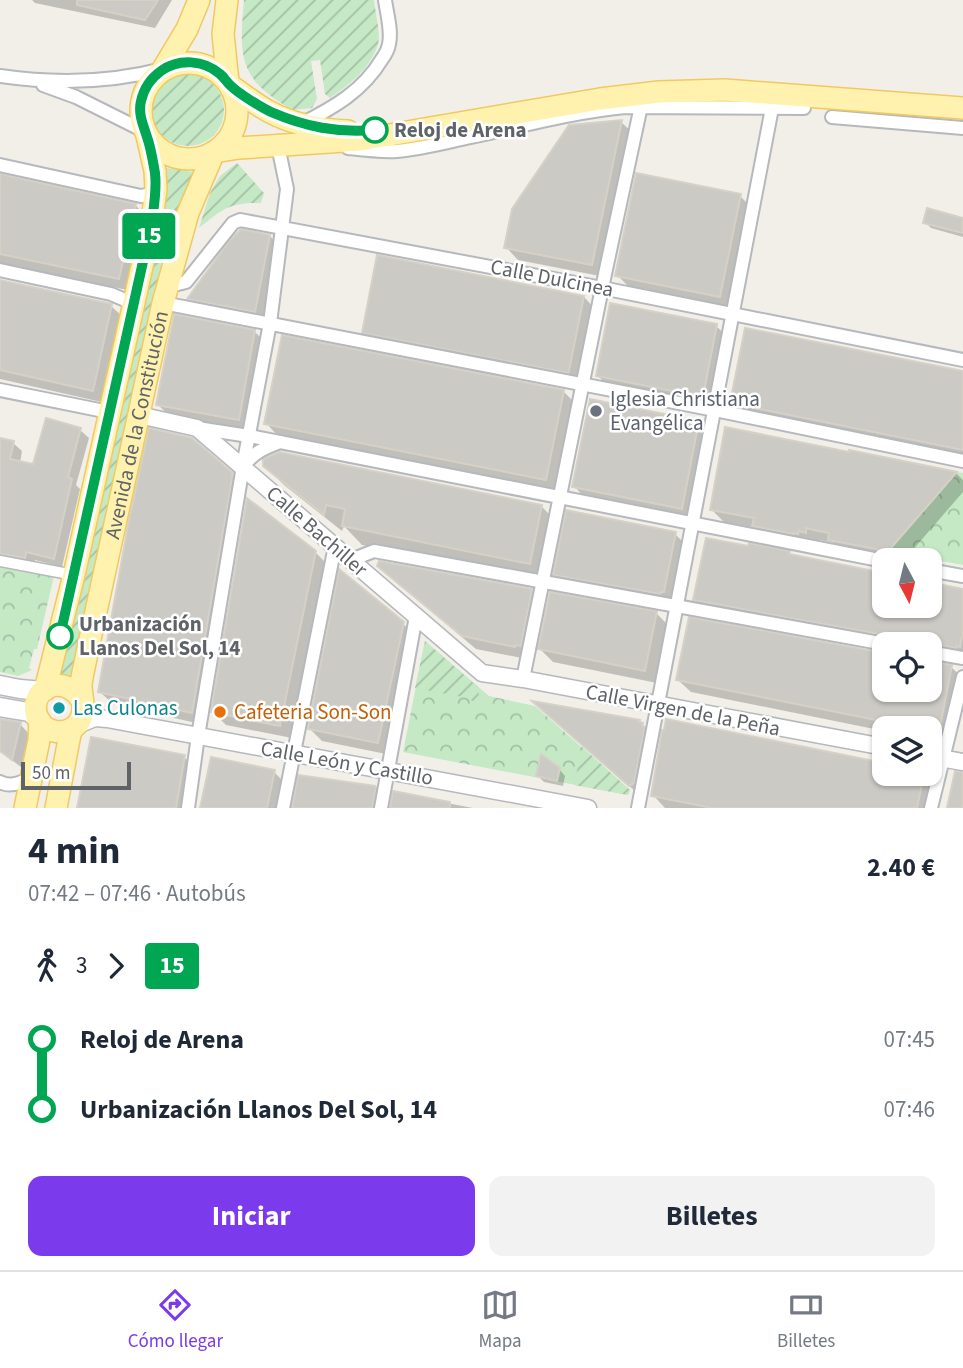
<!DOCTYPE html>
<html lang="es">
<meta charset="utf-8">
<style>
:root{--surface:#fff;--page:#f2f2f3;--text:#1f2937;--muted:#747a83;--line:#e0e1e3;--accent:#7c3aed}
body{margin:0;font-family:"Source Sans 3",sans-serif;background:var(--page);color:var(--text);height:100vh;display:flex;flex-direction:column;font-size:26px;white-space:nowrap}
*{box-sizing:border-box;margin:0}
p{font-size:23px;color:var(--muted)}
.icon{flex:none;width:38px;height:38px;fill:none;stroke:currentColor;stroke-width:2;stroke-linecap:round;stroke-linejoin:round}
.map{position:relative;height:808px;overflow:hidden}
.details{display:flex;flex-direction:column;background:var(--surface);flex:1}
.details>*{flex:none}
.badge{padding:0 14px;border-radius:5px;font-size:24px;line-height:46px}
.needle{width:46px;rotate:173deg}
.fabs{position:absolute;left:872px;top:548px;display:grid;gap:14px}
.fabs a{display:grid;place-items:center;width:70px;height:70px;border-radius:14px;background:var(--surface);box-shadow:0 2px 5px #0004;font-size:35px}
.scale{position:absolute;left:21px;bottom:18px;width:110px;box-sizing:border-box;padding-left:7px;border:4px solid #5f6368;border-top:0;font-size:19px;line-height:24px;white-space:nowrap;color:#5f6368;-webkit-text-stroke:5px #fff;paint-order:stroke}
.map>.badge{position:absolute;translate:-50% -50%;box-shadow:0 0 0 4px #fff}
.legs{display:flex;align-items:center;gap:10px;height:77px;padding:0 28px;font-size:23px}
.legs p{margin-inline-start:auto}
.headline{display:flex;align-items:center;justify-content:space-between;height:119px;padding:0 28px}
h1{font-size:38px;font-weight:700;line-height:52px}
.action{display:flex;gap:14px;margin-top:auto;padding:14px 28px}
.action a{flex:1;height:80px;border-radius:14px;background:var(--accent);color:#fff;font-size:28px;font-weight:700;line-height:80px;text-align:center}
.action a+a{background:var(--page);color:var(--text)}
ul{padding:0 28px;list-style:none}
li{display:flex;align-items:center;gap:24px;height:70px;font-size:26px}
li i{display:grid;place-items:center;width:10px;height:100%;margin:0 9px;background:currentColor}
li i::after{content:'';width:18px;height:18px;margin:-9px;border:5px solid;border-radius:50%;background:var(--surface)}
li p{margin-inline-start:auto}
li:first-child i{background:linear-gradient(#0000 50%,currentColor 0)}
li:last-child i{background:linear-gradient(currentColor 50%,#0000 0)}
.tab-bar{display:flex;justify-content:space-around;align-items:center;height:98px;border-top:2px solid var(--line);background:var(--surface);font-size:19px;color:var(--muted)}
.tab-bar a{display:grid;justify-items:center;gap:4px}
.tab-bar .current{color:var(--accent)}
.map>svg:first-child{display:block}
.forest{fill:url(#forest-crowns)}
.garden{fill:url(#garden-furrows)}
.shadow{fill:#0003}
.building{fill:#cccac5;stroke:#d6d1c6;stroke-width:2}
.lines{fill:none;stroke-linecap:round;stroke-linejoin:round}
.pedestrian-casing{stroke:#b5b8bc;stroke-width:13}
.minor-casing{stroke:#b5b8bc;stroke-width:16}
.tertiary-casing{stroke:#b5b8bc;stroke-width:19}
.secondary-casing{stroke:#b6babf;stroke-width:21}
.primary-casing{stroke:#f2c960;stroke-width:24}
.pedestrian{stroke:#fff;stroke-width:10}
.minor{stroke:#fff;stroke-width:12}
.tertiary{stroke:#fff;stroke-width:16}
.secondary{stroke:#fff;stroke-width:18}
.primary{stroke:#fff2af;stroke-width:21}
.line-1-casing{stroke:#fff;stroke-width:16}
.line-1{stroke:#00a651;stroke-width:10}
.stop-1-dot{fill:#fff;stroke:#00a651;stroke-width:3.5}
.worship-dot{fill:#6b7280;stroke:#fff;stroke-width:2.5}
.culture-dot{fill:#0f9aa8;stroke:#fff;stroke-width:2.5}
.food-dot{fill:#e8710a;stroke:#fff;stroke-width:2.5}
.labels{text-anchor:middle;stroke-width:5;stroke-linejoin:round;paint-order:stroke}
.stop-label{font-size:21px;font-weight:bold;fill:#5f6368;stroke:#fff;text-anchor:start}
.street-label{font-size:21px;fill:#5f6368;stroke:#fff}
.worship-label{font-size:21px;fill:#5b616d;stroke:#fff;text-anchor:start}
.culture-label{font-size:21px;fill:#0d838f;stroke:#fff;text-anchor:start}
.food-label{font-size:21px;fill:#c56008;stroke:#fff;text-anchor:start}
</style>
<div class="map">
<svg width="963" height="808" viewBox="0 0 963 808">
<defs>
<pattern id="forest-crowns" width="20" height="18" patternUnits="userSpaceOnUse" patternTransform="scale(1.75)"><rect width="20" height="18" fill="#c5e8c5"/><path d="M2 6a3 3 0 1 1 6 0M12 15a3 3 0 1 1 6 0" fill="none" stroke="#a3c0a4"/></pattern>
<pattern id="garden-furrows" width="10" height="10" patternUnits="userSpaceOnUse" patternTransform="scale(1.75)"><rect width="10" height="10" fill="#c5e8c5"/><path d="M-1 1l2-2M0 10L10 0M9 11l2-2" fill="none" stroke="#a3c0a4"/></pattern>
</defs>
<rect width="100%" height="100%" fill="#f1efe8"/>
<g class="forest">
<path d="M952 471 963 473V565L886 551 954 475Z"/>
<path d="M0 566 54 576 37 649H34L29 668 32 670 18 676 0 672Z"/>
<path d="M425 641 489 696 535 706 630 790 628 795 403 752Z"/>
</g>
<g class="garden">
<path d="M244 0H374C375 11 381 34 378 44 371 68 349 85 330 98L325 94 320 60 311 61 317 99 312 108 293 110C238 79 239 58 244 0Z"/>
<circle cx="188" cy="110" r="36"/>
<path d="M237 163 264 193 261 203C230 202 222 209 199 228L210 193 220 176Z"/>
<path d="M166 168 193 172 187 190 74 678 57 675 165 205Z"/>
<path d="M425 641 477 686 479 695 477 702 470 700 468 698 415 688Z"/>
<path d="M582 747 630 790 628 795 574 785Z"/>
</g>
<g class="shadow">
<path d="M32 0H172L155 28 35 3Z"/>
<path d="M621 122 634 134 605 277 518 260 506 247Z"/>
<path d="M0 175 135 205 148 218 132 291 0 263Z"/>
<path d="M740 196 753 209 732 309 630 288 617 275Z"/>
<path d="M963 220V237L931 228 925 222Z"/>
<path d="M270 236 282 249 268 324 202 311 190 299Z"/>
<path d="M0 281 111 306 124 318 106 403 0 379Z"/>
<path d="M584 297 596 310 582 384 376 345 364 332Z"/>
<path d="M716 326 729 338 715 409 610 388 598 376Z"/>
<path d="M254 331 267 344 252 432 171 417 158 405Z"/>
<path d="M963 373V459L745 416 732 403Z"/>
<path d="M563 391 576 404 559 492 278 436 266 423Z"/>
<path d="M698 422 711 435 694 520 586 499 574 486Z"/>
<path d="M727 429 956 473 963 480V492L904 560H885L843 552 834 543 819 540 818 545 767 538 757 528 724 522 711 509Z"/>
<path d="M80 430 89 438 76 485 80 489 62 567 35 560 34 566 10 562 1 553 0 440 13 443 22 451 20 463 35 466Z"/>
<path d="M264 465 541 506 560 525 549 582 362 545 344 526 342 531 284 485Z"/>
<path d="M232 474 245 487 205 725 113 704 100 692Z"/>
<path d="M675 534 688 547 676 604 568 587 555 574Z"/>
<path d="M315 552 328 565 292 738 226 725 213 712Z"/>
<path d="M789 553 793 557 884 606H929L963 591V659L940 656 933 663 951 667 963 678 951 744 929 740V728H884V731L691 692 678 680 884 690H929V644H884L708 612 695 600Z"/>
<path d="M379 565 531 590 544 603 527 659 476 649 392 578Z"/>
<path d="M656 613 669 626 657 683 553 662 540 649Z"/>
<path d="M402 623 416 636 391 755 322 741 309 728Z"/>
<path d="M547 714 639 721 652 734 643 798Z"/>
<path d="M0 720 20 724 29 734 21 767 0 751Z"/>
<path d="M184 757 197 770 191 808H78Z"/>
<path d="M559 769 565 776 563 786 544 782 538 776Z"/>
<path d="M274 772 287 785 282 808H202Z"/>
<path d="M884 774H925L937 785 932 808H665L653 795Z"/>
<path d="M374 787 387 800 386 808H293Z"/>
<path d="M394 793 473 808H391Z"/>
</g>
<g class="building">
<path d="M77 0H158L145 20 77 5Z"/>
<path d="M622 120 592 265 504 248 512 209 569 125Z"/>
<path d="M636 173 741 194 720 297 615 276Z"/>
<path d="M0 174 136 204 119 279 0 254Z"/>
<path d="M927 208 963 218V233L923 223Z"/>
<path d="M241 229 270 235 255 312 187 299 229 241Z"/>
<path d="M377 255 584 296 569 371 568 373 362 333Z"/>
<path d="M0 280 112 304 93 391 0 370Z"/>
<path d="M610 303 717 324 703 397 596 376Z"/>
<path d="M174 314 255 330 239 420 156 405Z"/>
<path d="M745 328 963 371V450L730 403Z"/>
<path d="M282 335 564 390 546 480 264 424Z"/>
<path d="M590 399 699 421 682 509 572 487Z"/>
<path d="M46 418 81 428 68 477 72 479 54 559 26 552 25 558 0 554V438L14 441 10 459 33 464Z"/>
<path d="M725 427 849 452V450L957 472 891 548 886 551 828 540 829 533 818 531 806 528V533L799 531 798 534 793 533V534L752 526 754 518 710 510Z"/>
<path d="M149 428 192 438 233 473 192 713 98 692 129 520Z"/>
<path d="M279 452 542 505 530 564 342 526 345 509 326 505 324 515 263 466V459Z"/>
<path d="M247 498 316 551 280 726 211 712Z"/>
<path d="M566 510 676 532 664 592H661L660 594 553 575Z"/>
<path d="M706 538 748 546 749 543 790 551 789 554 884 573V606H929V582L963 589V631L960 647 956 646V648L929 643V641L884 632V635L693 600Z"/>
<path d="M379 561 532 589 521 646 515 645V647L462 636 377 566Z"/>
<path d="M339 569 404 622 378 743 308 729Z"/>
<path d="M550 592 657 611 645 671 538 649Z"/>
<path d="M689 617 884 653V690H929V661L952 665 936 747 929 746V728H916L676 680Z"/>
<path d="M532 701 640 720 639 722 643 723 642 726 645 727 634 783 629 786Z"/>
<path d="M0 719 21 722 12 760 0 751Z"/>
<path d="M666 719 884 763V774H924L917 808H712L651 796 662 730H664Z"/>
<path d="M91 737 185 755 176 808H77Z"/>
<path d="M541 754 560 768 557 781 536 776Z"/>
<path d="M211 757 275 770 267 808H200Z"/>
<path d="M955 771 963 772V808H947Z"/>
<path d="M298 775 375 786 376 788 372 808H292Z"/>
<path d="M393 791 450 802V808H390Z"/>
</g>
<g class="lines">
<defs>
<path id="pedestrian" d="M0 561 74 575"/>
<g id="minor">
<path d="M0 76C55 84 109 83 163 69"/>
<path d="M43 85 76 97 144 131"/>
<path d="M832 117 963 128"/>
<path d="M301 124C333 108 363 91 382 59 385 55 388 50 389 44 392 31 387 14 385 0"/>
<path d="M348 148C365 150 380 152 397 151 422 149 447 142 471 137 522 126 573 112 625 107L804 108"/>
<path d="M0 165 141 196 152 194 156 189"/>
<path d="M0 270 111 294 125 300 133 307"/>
<path d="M168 284H178L186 282 233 223 240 220 602 288 963 360"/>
<path d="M163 303 715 410 963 461"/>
<path d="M0 390 109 412"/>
<path d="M197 428 249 436 884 561"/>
<path d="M243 466C255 452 262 449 280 442"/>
<path d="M351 560 374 551 885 644"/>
<path d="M929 570 963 576"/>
<path d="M929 652 963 658"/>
<path d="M523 679 602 288 641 106"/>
<path d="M0 782C11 788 21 782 31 778"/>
<path d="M188 808 198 736 243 466 270 323 287 189 278 146"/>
<path d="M283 808 335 546"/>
<path d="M381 808 416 616"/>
<path d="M638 808 772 108"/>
<path d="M931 808 963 677"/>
</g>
<g id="tertiary">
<path d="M139 415 197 428 482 673 523 679 884 747"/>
<path d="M75 726 95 718 107 719 588 808"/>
<path d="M929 756 963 762"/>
</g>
<g id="secondary">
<path d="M0 685 20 689 43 691"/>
<path d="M0 707 29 712 38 719"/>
</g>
<g id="primary">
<path d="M227 0 223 34 228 82"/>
<circle cx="189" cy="111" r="48"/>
<path d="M163 69 187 29 199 0"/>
<path d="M231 86C243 94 255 104 268 111 292 124 320 130 348 131"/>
<path d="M214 152 239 148 360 140 600 99 659 92 725 90 963 108"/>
<path d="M45 690 74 575 152 221 156 189 155 171 147 136"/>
<path id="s1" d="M82 701C67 674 31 684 36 713 40 735 72 739 81 718 86 708 81 696 81 685 82 675 85 664 87 653L163 303 188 213 214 152"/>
<path d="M25 808 39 740 40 721"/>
<path d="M56 808 71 729"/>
</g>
</defs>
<use href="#pedestrian" class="pedestrian-casing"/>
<use href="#minor" class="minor-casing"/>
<use href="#tertiary" class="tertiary-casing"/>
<use href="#secondary" class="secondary-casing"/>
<use href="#primary" class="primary-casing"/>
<use href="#pedestrian" class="pedestrian"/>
<use href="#minor" class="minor"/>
<use href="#tertiary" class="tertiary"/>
<use href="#secondary" class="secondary"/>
<use href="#primary" class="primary"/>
</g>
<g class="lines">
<defs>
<path id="line-1" d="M60 636 152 221C154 205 157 190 155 173 153 162 151 148 147 137 143 124 138 114 141 101 144 88 151 78 161 71 179 58 204 60 220 74 225 78 227 83 231 86 238 93 262 108 271 112 306 127 337 133 375 130"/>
</defs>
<use href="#line-1" class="line-1-casing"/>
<use href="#line-1" class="line-1"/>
</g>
<g class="stop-1-dot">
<circle cx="375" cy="130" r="12"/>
<circle cx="60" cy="636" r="12"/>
</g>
<circle class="worship-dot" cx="596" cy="411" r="7"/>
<circle class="culture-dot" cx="59" cy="708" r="7"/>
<circle class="food-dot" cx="220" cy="712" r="7"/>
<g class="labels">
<g class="stop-label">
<text x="394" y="137">Reloj de Arena</text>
<text x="79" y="631">Urbanización<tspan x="79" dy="24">Llanos Del Sol, 14</tspan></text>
</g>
<g class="street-label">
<text transform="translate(552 278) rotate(11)" y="7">Calle Dulcinea</text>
<text dy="7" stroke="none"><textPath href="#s1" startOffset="430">Avenida de la Constitución</textPath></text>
<text transform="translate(317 531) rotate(41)" y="7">Calle Bachiller</text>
<text transform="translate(683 710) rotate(11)" y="7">Calle Virgen de la Peña</text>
<text transform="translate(347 763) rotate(10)" y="7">Calle León y Castillo</text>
</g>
<g class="worship-label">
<text x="610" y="406">Iglesia Christiana<tspan x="610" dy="24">Evangélica</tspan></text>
</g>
<g class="culture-label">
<text x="73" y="715">Las Culonas</text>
</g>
<g class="food-label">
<text x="234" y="719">Cafeteria Son-Son</text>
</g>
</g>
</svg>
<div class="fabs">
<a><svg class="needle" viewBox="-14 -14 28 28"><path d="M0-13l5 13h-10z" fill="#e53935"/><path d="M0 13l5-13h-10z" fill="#747a83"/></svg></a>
<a><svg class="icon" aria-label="locate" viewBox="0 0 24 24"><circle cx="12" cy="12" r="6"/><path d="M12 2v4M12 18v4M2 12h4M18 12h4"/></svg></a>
<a><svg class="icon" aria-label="layers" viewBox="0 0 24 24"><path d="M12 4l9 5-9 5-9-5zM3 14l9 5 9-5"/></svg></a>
</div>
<div class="scale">50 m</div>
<b class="badge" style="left:149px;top:236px;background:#00a651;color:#fff">15</b>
</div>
<section class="details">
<div class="headline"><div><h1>4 min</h1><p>07:42 – 07:46 · Autobús</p></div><b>2.40 €</b></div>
<div class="legs"><svg class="icon" aria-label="walk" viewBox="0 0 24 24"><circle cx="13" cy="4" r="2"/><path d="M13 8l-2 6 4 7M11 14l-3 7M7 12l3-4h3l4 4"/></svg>3<svg class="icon" aria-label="forward" viewBox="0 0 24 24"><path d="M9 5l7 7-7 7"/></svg><b class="badge" style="background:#00a651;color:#fff">15</b></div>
<ul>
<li><i style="color:#00a651"></i><b>Reloj de Arena</b><p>07:45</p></li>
<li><i style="color:#00a651"></i><b>Urbanización Llanos Del Sol, 14</b><p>07:46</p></li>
</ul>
<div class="action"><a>Iniciar</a><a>Billetes</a></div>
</section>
<nav class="tab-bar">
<a class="current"><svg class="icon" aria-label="directions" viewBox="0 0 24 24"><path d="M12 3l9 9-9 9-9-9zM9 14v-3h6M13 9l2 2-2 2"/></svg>Cómo llegar</a>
<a><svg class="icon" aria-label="map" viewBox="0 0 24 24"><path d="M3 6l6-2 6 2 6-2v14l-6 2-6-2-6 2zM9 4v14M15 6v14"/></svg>Mapa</a>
<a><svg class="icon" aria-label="tickets" viewBox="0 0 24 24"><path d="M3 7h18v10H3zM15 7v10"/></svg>Billetes</a>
</nav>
